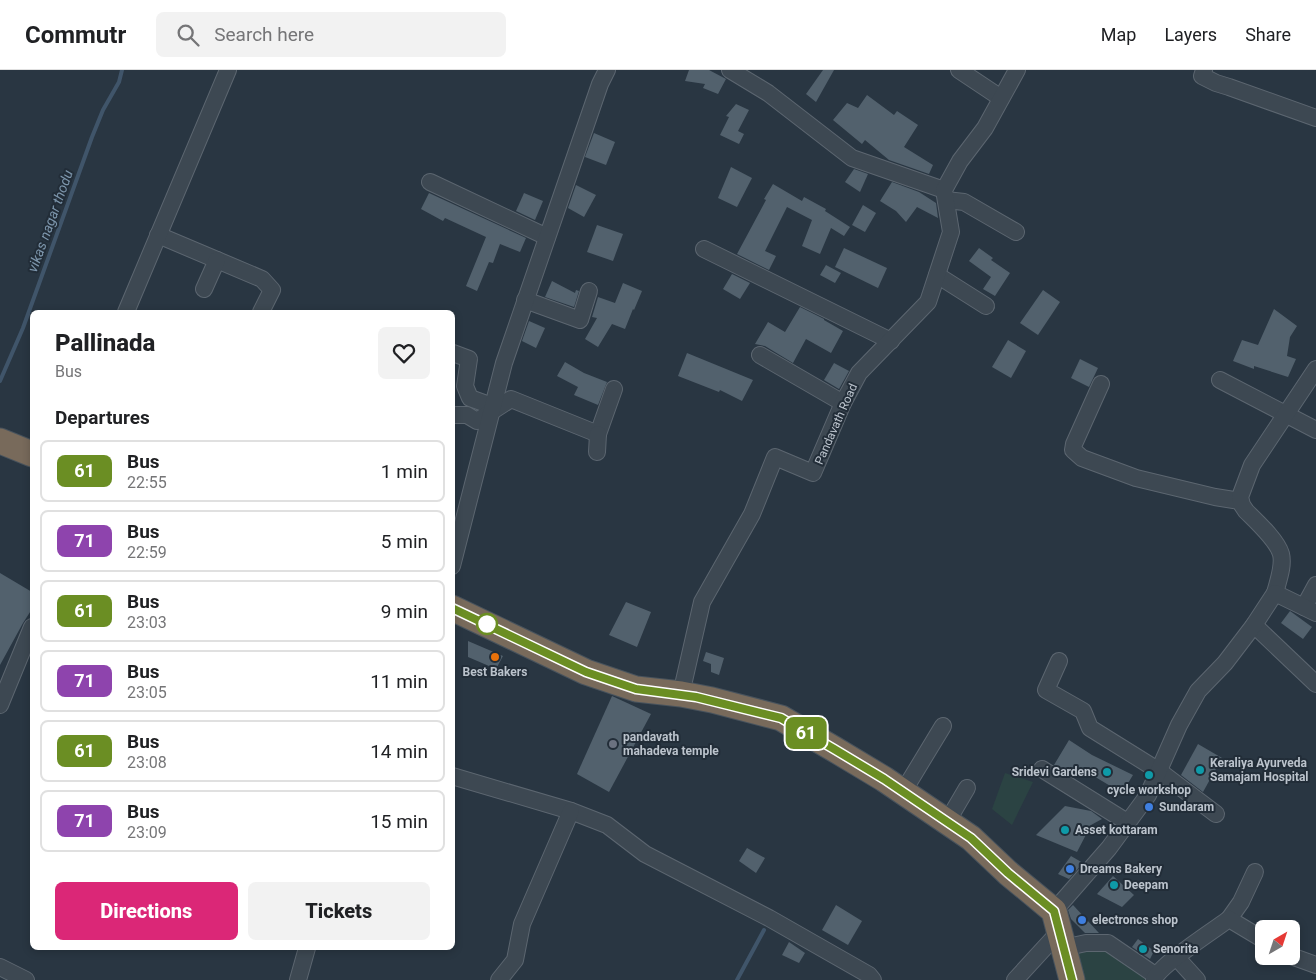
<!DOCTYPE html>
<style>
:root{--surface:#fff;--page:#f2f2f2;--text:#202124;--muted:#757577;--line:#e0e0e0;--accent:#db2777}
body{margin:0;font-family:Roboto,sans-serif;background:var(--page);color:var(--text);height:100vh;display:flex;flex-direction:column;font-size:19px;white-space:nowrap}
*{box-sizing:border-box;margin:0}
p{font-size:16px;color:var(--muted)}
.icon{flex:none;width:28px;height:28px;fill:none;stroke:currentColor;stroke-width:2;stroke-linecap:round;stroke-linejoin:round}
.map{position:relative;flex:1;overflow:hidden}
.side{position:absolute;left:30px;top:240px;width:425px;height:640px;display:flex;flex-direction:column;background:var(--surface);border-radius:8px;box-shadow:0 2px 8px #0003}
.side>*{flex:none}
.badge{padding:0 10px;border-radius:8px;font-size:18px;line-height:32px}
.needle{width:32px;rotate:39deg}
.controls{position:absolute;left:1255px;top:850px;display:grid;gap:10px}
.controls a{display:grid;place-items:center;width:45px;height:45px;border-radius:8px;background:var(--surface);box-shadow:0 2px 8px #0003;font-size:25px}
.map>.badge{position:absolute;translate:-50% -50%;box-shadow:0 0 0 2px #fff}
h2{padding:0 25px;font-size:19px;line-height:45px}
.round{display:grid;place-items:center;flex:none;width:52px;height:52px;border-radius:8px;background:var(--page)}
.overview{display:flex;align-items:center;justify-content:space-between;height:85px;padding:0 25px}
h1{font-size:24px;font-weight:800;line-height:38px}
.action{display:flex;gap:10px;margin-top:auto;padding:10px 25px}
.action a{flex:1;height:58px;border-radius:8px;background:var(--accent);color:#fff;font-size:20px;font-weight:800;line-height:58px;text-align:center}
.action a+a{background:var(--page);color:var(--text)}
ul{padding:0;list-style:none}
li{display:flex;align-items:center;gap:15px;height:62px;margin:0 10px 8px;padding:0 15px;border:2px solid var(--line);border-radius:8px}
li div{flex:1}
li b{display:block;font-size:19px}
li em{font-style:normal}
li .badge{min-width:55px;font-weight:700;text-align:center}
header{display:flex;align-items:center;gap:30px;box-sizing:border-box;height:70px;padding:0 25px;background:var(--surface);border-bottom:1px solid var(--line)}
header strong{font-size:24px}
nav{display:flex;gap:28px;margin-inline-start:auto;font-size:18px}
.search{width:350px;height:45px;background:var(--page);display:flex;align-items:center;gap:12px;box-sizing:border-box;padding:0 18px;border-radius:8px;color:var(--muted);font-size:19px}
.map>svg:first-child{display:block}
.green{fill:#2b4343}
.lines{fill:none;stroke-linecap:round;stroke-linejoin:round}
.stream{stroke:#40556a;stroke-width:4}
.building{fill:#52616d}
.minor-casing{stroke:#5c6670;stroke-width:18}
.highway-casing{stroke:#48535d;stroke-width:27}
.minor{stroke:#3d4852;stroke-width:16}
.highway{stroke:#786a5b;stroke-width:25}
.line-casing{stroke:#fff;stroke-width:11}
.line{stroke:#6b8e23;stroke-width:8}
.stop-dot{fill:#fff;stroke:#6b8e23;stroke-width:2.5}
.food-dot{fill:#e8710a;stroke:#222d38;stroke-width:2}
.worship-dot{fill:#6b7280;stroke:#222d38;stroke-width:2}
.culture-dot{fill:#0f9aa8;stroke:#222d38;stroke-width:2}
.shop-dot{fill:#3f7fe0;stroke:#222d38;stroke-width:2}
.labels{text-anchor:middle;stroke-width:4;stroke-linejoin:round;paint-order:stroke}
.street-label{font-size:12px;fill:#bbc3cc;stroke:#222d38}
.poi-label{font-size:12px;font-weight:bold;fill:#bbc3cc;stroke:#222d38;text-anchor:start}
.water-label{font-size:14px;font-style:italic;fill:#7d96ac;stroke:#222d38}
</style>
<header>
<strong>Commutr</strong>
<div class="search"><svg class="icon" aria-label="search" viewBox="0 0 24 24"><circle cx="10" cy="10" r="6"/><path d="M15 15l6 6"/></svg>Search here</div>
<nav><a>Map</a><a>Layers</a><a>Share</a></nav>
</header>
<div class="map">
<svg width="1316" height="910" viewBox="0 0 1316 910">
<rect width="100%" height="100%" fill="#293642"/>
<g class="green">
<path d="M1005 703 1033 712 1012 755 992 739Z"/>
<path d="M1098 876 1144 898 1145 910H1081L1076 883Z"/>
</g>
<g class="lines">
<g class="stream">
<path d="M0 311 23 258 92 67 103 40 119 12 122 0"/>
<path d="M737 910 764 860"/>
</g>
</g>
<g class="building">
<path d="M689 0H709L726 9 718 24 703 18 705 14 685 11Z"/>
<path d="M823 0H834L816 32 806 24Z"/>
<path d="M867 25 894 45 897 41 918 55 904 77 933 95 929 104 889 90 865 70 862 74 833 50 847 33 858 38Z"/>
<path d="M736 34 749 40 738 61 744 64 739 74 720 65 729 47 726 46Z"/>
<path d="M594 63 615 72 606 95 585 87Z"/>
<path d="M731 97 752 108 737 137 718 128Z"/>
<path d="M854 99 868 104 860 122 845 112Z"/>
<path d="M892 112 919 122 936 133 938 148 917 137 906 152 896 141 880 131Z"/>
<path d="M773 114 802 131 804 127 826 139 825 141 850 157 844 166 831 158 820 184 802 176 812 150 787 137 765 181 776 186 769 200 737 184 766 130 764 129Z"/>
<path d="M576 115 596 125 584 147 568 138Z"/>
<path d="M429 123 526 168 520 182 500 174 493 193 489 192 477 221 466 216 486 167 445 148 443 151 421 139Z"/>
<path d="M524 123 543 131 535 150 516 141Z"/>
<path d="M863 135 876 143 865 162 852 155Z"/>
<path d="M597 155 623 164 613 191 587 182Z"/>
<path d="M844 178 887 198 878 218 835 197Z"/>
<path d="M979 178 993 188 991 190 1010 203 995 226 983 219 991 207 969 191Z"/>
<path d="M826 195 841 203 835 213 820 205Z"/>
<path d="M732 204 750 213 740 229 723 219Z"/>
<path d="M552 211 575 223 576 220 579 221 574 237 545 227Z"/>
<path d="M623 213 642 221 634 240 633 239 625 259 612 254 598 277 585 269 597 248 592 247 598 227 615 233Z"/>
<path d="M1043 220 1060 232 1038 265 1020 253Z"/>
<path d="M800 237 824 249V250L843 261 831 283 806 269 793 293 765 276 755 274 768 252 785 262Z"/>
<path d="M1274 239 1297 256 1290 267 1287 286 1296 289 1288 307 1254 296V299L1233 291 1242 270 1258 275Z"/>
<path d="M529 251 545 258 536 278 522 271Z"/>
<path d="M1008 270 1026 281 1011 308 992 297Z"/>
<path d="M687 283 753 310 742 331 720 320 719 322 678 306Z"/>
<path d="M1080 289 1098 298 1089 317 1071 308Z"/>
<path d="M565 292 584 303 607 312 598 335 574 325 578 317 557 306Z"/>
<path d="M834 293 849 301 839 319 824 310Z"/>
<path d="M0 503 32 522V539L23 553 0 595Z"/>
<path d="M626 532 651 542 637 577 609 565Z"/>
<path d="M1290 541 1312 557 1303 569 1281 553Z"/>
<path d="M468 571 503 586 496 599 468 587Z"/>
<path d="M706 582 724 588 719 605 711 602V594L703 591Z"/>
<path d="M612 626 651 644 609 722 577 704Z"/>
<path d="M1069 670 1092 685 1133 705 1122 723 1082 699 1060 698 1054 695Z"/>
<path d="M1198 674 1222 688 1203 722 1181 705Z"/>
<path d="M1065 736 1091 741 1102 749 1091 755 1077 782 1036 765Z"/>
<path d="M747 778 765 788 756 803 739 791Z"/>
<path d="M1071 786 1083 793 1069 809 1058 804Z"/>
<path d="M1113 806 1134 825 1122 837 1097 824Z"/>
<path d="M836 835 862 851 848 875 822 860Z"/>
<path d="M1073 835 1099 863H1085L1071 849 1068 840Z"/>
<path d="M1138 869 1154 881 1150 889 1132 877Z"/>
<path d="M789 872 805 883 799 893 782 885Z"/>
</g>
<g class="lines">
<defs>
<g id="minor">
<path d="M730 0 768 23 852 88 944 120"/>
<path d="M959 0 1001 28"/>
<path d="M1204 0 1202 6 1216 13 1229 17 1316 48"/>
<path d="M430 112 547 167"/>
<path d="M946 130 964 132 1016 162"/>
<path d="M158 165 262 209 272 220 261 242"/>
<path d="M704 179 891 271"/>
<path d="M937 205 986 236"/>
<path d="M204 219 217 190"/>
<path d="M525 230 580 250 589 221"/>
<path d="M126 242 228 0"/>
<path d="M453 283 469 289 465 316 470 328 492 336"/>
<path d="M760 285 843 333"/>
<path d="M1220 310 1316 360"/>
<path d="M1101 314 1074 374 1073 380 1082 388 1136 408 1215 427 1240 431"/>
<path d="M452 345H467L477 351 511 329 598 364 614 319"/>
<path d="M597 382 598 364"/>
<path d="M452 496 504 293 600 14 607 0"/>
<path d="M1275 523C1278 511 1284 496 1281 484 1277 470 1256 451 1246 441L1242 435 1240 427 1252 395 1316 299"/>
<path d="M1304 537 1316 515"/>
<path d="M1254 555 1316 614"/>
<path d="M1059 591 1046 620 1083 641 1090 658 1159 701 1216 744"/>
<path d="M681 624 702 532 752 444 775 387 813 403 843 333 859 303 928 232 951 162 944 120 960 91 985 58 1017 0"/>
<path d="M0 635 32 557"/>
<path d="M1042 699 1127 752"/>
<path d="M452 706 571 741 607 755 645 784 769 848 869 905 873 910"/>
<path d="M903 722 943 656"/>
<path d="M947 752 967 718"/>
<path d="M1054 841 1109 778 1148 725 1179 655 1198 621 1225 593 1254 555 1275 523 1316 543"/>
<path d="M1229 849 1241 832 1255 802"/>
<path d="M1063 878 1086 873H1108L1155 905"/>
<path d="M1291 886 1316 895"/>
<path d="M1177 888 1197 910"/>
<path d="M0 897 26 910"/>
<path d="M298 910 307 878"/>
<path d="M499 910 515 890 522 854 571 741"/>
<path d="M1015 910 1059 862"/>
<path d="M1154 910C1158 896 1214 860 1229 849L1264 870"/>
</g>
<g id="highway">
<path d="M0 371 32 384"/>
<path d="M452 538 586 602 636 619 681 624 712 630 781 648 834 679 884 709 971 768 1008 803 1054 841 1072 910"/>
</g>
</defs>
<use href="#minor" class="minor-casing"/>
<use href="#highway" class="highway-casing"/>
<use href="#minor" class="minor"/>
<use href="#highway" class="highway"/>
</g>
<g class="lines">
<defs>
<path id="line" d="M452 538 586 602 636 619 696 627 781 648 834 679 884 709 971 768 1008 803 1054 841 1072 910"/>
</defs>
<use href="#line" class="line-casing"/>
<use href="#line" class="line"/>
</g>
<circle class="stop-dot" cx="487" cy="554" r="10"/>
<circle class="food-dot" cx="495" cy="587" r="5"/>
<circle class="worship-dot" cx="613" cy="674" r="5"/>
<g class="culture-dot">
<circle cx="1200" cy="700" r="5"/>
<circle cx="1107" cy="702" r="5"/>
<circle cx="1149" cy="705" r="5"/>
<circle cx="1065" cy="760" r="5"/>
<circle cx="1114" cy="815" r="5"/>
<circle cx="1143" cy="879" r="5"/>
</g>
<g class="shop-dot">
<circle cx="1149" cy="737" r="5"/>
<circle cx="1070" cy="799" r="5"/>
<circle cx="1082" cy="850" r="5"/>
</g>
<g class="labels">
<g class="street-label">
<text transform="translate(836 354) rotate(-66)" y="4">Pandavath Road</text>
</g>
<g class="poi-label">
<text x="495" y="606" text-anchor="middle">Best Bakers</text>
<text x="623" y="671">pandavath<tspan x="623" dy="14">mahadeva temple</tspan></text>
<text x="1210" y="697">Keraliya Ayurveda<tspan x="1210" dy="14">Samajam Hospital</tspan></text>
<text x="1097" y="706" text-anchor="end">Sridevi Gardens</text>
<text x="1149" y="724" text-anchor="middle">cycle workshop</text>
<text x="1159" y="741">Sundaram</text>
<text x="1075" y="764">Asset kottaram</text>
<text x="1080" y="803">Dreams Bakery</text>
<text x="1124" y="819">Deepam</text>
<text x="1092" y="854">electroncs shop</text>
<text x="1153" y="883">Senorita</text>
</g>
<g class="water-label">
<text transform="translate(50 151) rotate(-70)" y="5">vikas nagar thodu</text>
</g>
</g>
</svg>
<div class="controls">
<a><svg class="needle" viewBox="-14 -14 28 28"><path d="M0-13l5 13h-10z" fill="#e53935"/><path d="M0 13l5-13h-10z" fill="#757577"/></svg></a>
</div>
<b class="badge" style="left:806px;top:663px;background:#6b8e23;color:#fff">61</b>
<section class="side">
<div class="overview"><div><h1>Pallinada</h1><p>Bus</p></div><a class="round"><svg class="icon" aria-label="heart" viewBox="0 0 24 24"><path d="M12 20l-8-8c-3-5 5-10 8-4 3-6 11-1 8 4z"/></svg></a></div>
<h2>Departures</h2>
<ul>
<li><span class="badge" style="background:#6b8e23;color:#fff">61</span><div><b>Bus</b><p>22:55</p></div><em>1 min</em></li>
<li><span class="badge" style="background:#8e44ad;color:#fff">71</span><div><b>Bus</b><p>22:59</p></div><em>5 min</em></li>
<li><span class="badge" style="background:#6b8e23;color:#fff">61</span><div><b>Bus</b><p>23:03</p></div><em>9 min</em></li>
<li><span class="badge" style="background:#8e44ad;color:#fff">71</span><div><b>Bus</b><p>23:05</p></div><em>11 min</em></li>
<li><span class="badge" style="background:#6b8e23;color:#fff">61</span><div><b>Bus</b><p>23:08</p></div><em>14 min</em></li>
<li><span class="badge" style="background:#8e44ad;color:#fff">71</span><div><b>Bus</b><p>23:09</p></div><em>15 min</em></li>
</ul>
<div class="action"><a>Directions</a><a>Tickets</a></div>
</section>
</div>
